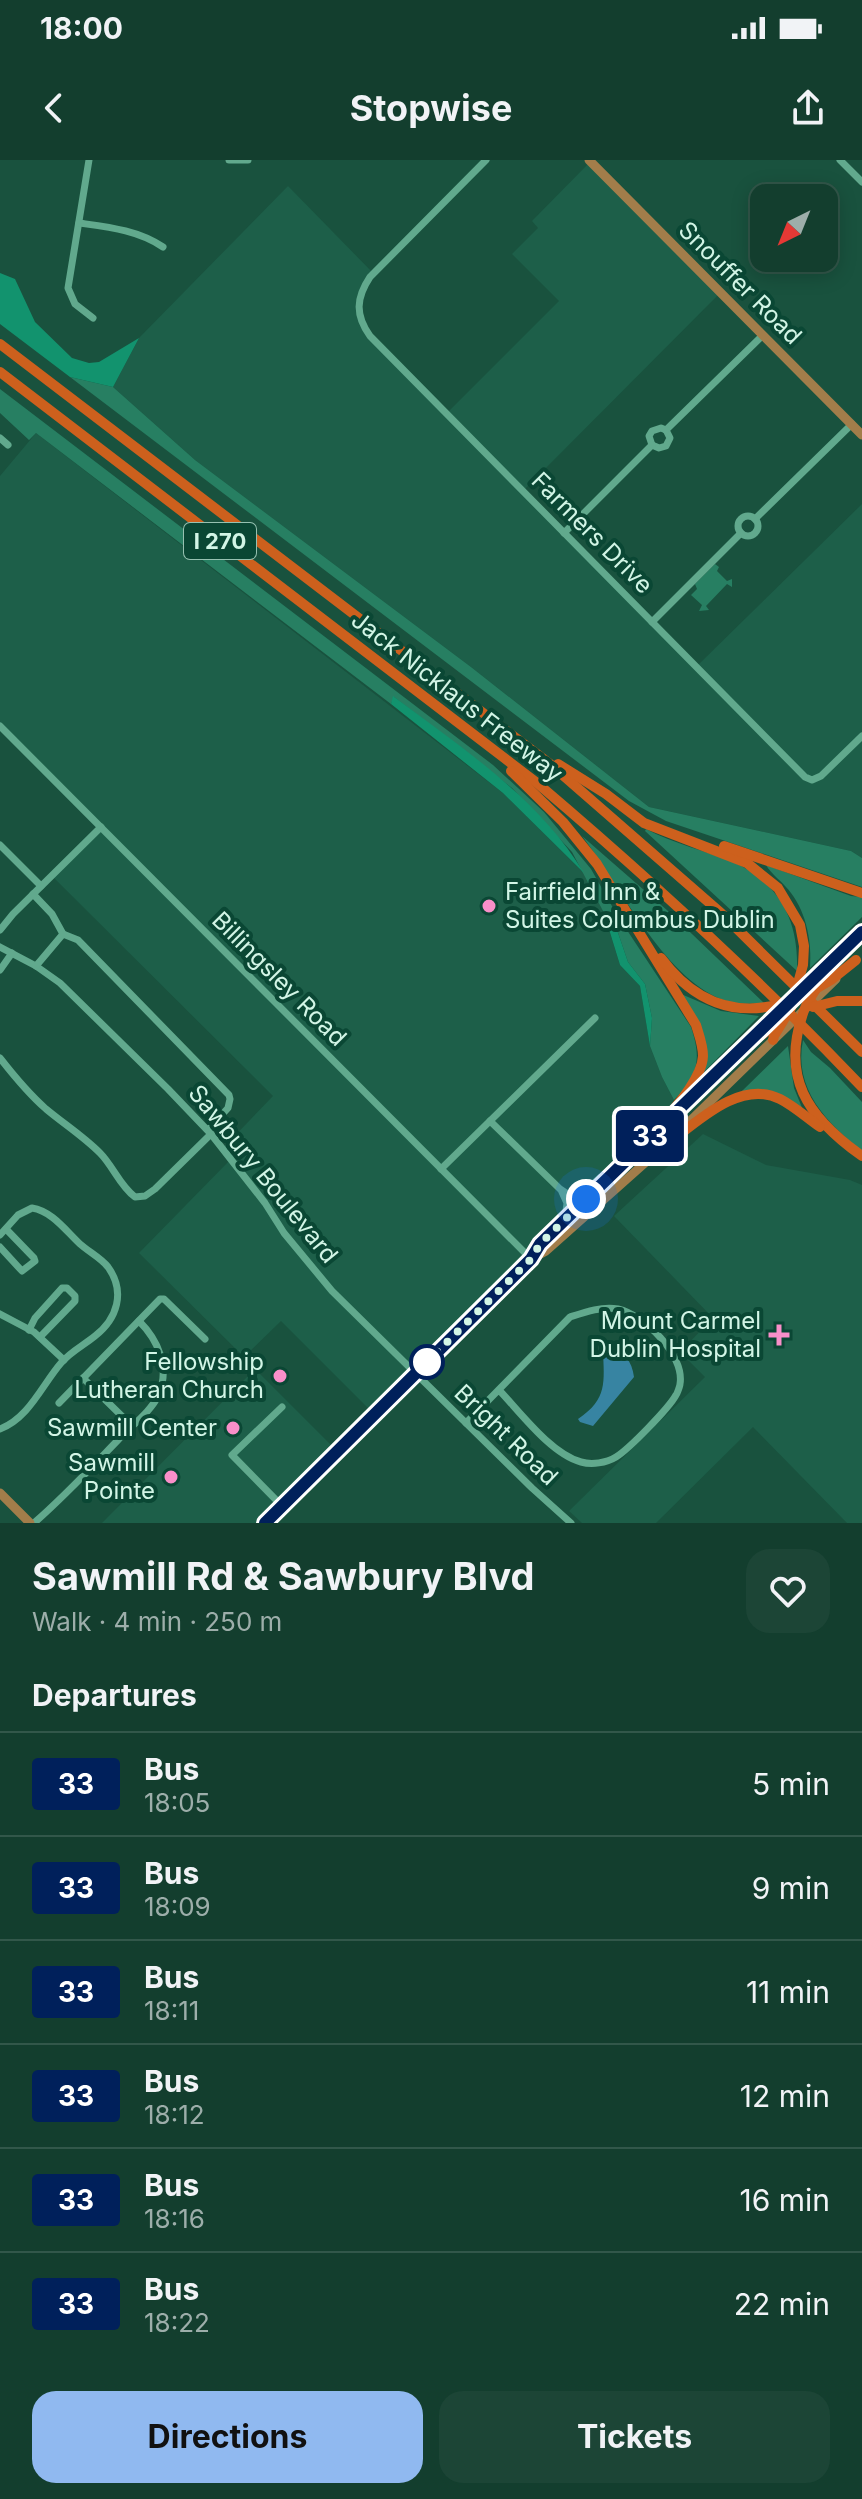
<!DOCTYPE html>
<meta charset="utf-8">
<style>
:root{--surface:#133e2e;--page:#1c4536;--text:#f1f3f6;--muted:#9daeaa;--line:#32574a;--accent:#90b9f0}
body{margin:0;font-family:Inter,sans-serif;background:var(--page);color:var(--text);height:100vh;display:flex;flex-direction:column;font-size:30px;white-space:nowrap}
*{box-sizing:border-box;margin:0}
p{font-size:26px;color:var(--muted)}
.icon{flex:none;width:44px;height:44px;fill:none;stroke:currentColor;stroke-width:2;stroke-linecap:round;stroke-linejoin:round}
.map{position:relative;height:1363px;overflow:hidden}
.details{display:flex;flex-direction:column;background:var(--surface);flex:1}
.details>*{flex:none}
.badge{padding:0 16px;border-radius:6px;font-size:28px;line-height:52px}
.needle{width:52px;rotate:223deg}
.controls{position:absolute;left:750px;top:24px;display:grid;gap:16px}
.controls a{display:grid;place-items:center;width:88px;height:88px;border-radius:16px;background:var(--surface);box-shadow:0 4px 20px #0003,0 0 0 2px var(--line);font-size:40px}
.you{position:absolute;width:40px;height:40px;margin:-20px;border:6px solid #fff;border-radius:50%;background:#1a73e8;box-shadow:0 0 0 12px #1a73e833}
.map>.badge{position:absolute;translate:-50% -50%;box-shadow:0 0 0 4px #fff}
h2{padding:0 32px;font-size:30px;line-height:72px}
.round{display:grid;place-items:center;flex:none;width:84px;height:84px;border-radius:24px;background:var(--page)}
.head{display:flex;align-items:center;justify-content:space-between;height:136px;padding:0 32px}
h1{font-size:38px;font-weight:700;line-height:60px}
.button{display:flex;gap:16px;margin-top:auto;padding:16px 32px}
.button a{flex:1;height:92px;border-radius:24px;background:var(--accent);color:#111;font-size:32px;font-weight:700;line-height:92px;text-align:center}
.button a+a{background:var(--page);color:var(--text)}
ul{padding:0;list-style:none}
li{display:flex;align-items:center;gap:24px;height:104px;padding:0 32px;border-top:2px solid var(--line)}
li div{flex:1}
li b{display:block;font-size:30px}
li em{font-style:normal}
li .badge{min-width:88px;font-weight:700;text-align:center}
.status{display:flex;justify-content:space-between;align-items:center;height:56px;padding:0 40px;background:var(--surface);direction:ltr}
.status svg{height:22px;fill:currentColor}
header{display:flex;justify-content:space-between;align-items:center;height:104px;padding:0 32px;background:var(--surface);font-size:36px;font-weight:700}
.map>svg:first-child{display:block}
.built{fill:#1d5f49}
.green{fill:#277f62}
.forest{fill:#12936e}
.water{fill:#3784a2}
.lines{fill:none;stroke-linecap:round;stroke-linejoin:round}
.minor{stroke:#61a98d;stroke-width:7}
.major{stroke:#a27d4a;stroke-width:9}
.highway{stroke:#cd601d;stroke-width:10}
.line-casing{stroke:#fff;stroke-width:18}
.line{stroke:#00205b;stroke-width:12}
.walk{stroke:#d2f5e6;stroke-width:8;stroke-dasharray:0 14.4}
.poi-dot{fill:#f98fc9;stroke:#0a4734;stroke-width:3}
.stop-dot{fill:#fff;stroke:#00205b;stroke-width:4}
.labels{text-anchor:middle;stroke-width:8;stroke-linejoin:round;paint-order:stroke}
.shield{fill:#0a4734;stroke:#96c1b1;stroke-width:2}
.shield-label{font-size:22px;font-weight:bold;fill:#d2f5e6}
.street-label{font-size:24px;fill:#d2f5e6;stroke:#0a4734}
.poi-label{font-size:24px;fill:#d2f5e6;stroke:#0a4734;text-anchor:end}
</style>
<div class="status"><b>18:00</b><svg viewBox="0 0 49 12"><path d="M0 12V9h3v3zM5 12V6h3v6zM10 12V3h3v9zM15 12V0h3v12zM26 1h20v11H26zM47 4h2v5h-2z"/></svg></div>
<header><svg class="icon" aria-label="back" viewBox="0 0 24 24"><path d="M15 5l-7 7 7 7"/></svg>Stopwise<svg class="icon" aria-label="share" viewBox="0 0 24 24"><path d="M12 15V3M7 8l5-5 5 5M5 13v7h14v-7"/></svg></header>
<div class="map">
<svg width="862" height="1363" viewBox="0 0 862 1363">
<rect width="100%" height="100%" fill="#19523e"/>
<g class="built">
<path d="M591 1 722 131 523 331 697 506 862 344V698L851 691 649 647 471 507 195 300 113 227 139 178 288 26 373 113 364 123 360 162 448 252 559 141 512 94 538 68 532 61Z"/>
<path d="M36 273 503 633 584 713 604 753 620 805 640 826 650 886 662 917 674 940 652 975 374 1254 281 1161 244 1197 139 1093 231 999 223 988 273 936 52 716 100 667 0 566V316Z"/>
<path d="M703 974 766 1005 850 1020 862 1025V1363H847L753 1267 656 1363H582L569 1351 705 1217 680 1192 713 1158 614 1056Z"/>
<path d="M255 1209 337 1291 265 1363H102Z"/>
</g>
<g class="green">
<path d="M70 217 113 227 195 300 471 507 649 647 851 691 862 698V727L666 661 629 641Z"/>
<path d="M0 229 493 605 544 652 591 709 617 755 691 867C702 900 698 915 674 940L662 917 650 886 652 858 645 824 628 802 614 761 604 753 572 692 512 628 394 537 391 544 36 273 29 280 0 253Z"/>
<path d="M715 404 719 407 717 411 727 421 732 419V427L727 424 706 446 709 450 699 451 702 445 691 435 697 429 695 424Z"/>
<path d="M646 669C674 684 704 690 733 702 780 723 799 761 797 811L645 671Z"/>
<path d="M582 676 668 751 764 843C749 844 735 845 721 839 664 817 618 723 582 676Z"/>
<path d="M766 705 851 736 862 737V757L810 808C812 783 807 754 791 733 784 723 771 714 766 705Z"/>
<path d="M681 834 721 851 759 856 704 912C711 877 698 863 681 834Z"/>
<path d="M803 880 811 892 830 908 862 942V991C827 963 793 929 803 880Z"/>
<path d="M788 886 794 928 803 950 742 931Z"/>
</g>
<g class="forest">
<path d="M0 113 15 119 35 162 72 198 89 203 99 202 139 178 113 227 70 217 0 164Z"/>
<path d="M393 536C462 588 539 638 584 713L503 633 391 544Z"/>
<path d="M604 753 614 761 628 802 645 824 652 858 650 886 640 826 620 805Z"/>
</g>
<path class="water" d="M608 1186C624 1191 632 1201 634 1217L593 1266 580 1262 578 1259C608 1239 604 1222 603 1190Z"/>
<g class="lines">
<g class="minor">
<path d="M89 0 68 128 75 144 93 158"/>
<path d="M229 0H248"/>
<path d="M486 0 370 117C356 138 355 155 370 176L805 617 812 620 821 616 862 576"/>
<path d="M840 0 862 22"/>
<path d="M79 63C108 67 138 70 163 87"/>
<path d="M666 270 763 175"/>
<path d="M0 278 8 285"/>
<path d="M652 285 659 288 666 286 670 278 666 270"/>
<path d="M652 285 649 276 652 271 661 268 666 270"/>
<circle cx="748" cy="366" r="10"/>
<path d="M755 359 852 264"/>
<path d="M564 373 652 285"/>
<path d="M652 462 741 373"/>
<path d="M0 566 531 1099"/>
<path d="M0 685 41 726"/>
<path d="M33 734 52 754 63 774 78 780 229 935 230 939 228 948 208 970"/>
<path d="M0 770 13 754 101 667"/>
<path d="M0 787 36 806 60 823 168 929 211 974 265 1043 284 1073 332 1131 532 1328 571 1363"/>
<path d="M36 806 63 774"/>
<path d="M0 810 12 793"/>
<path d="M0 898C14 916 29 934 46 949 64 964 83 976 100 993 113 1006 120 1026 135 1037L145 1036 155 1029 211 974"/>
<path d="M490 961 560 1029 569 1035 578 1037 601 1017 610 1014"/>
<path d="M441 1009 595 858"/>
<path d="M562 1032 567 1043 565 1060"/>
<path d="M0 1075 18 1055 32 1048C52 1051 66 1071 80 1084 89 1092 101 1098 108 1107 126 1132 117 1159 95 1176 84 1185 70 1192 61 1203 42 1225 29 1258 0 1269"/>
<path d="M0 1087 22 1111 35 1101 34 1098 6 1069"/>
<path d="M0 1154 34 1172 64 1200"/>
<path d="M29 1170 35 1158 62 1128H67L75 1136V1141L40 1177"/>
<path d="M83 1218 132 1266"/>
<path d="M59 1243 160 1139H164L205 1179"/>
<path d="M466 1263 570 1157C585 1152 602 1146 618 1149 644 1155 685 1195 680 1224 680 1226 677 1234 676 1235 669 1248 629 1289 616 1297 606 1303 592 1305 581 1302 551 1294 520 1252 499 1230"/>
<path d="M282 1346 232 1295 282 1247"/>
<path d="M34 1363C64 1337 90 1309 118 1280 131 1266 151 1252 159 1234 170 1207 158 1180 139 1161"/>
</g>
<g class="major">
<path d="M589 0 862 275"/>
<path d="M760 872 862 772"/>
<path d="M679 949 737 893"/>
<path d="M686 965 836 819"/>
<path d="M533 1096 540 1084 656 970"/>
<path d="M0 1333 30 1363"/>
<path d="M265 1363 531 1099 546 1091 664 986"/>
</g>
<g class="highway">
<path d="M0 184 550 604 721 753 862 892"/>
<path d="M0 212 537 623C650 719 759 819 862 927"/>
<path d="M558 604 606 634 644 663 747 703 778 728 800 765 804 786 803 805 791 848 774 876 773 880"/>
<path d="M511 611 563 662 597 704 696 865C699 875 703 885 703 896 702 921 668 955 652 975"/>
<path d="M724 686 862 733"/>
<path d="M661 798C693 841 735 859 787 842"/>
<path d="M824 809C824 822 810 835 805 848 779 916 807 957 862 996"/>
<path d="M802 837 831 820 856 800"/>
<path d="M813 847 837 841H862"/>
<path d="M734 896 780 861"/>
<path d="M661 989C693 966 738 918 780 939 794 946 807 958 820 967"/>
</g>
</g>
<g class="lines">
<defs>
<path id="line" d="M265 1363 531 1099 540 1084 862 772"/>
</defs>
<use href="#line" class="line-casing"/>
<use href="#line" class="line"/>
<path class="walk" d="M427 1202 531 1099 540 1084 586 1039"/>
</g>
<g class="poi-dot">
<circle cx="489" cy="746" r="8"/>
<path d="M775 1163h8v8h8v8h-8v8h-8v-8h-8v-8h8z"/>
<circle cx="280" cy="1216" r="8"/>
<circle cx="233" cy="1268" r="8"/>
<circle cx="171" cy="1317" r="8"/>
</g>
<circle class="stop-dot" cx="427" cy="1202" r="16"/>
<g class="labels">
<rect class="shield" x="184" y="363" width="72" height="36" rx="6"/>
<g class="shield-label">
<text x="220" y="389">I 270</text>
</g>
<g class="street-label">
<text transform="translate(740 123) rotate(45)" y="8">Snouffer Road</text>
<text transform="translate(592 373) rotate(45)" y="8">Farmers Drive</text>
<text transform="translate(457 537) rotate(38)" y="8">Jack Nicklaus Freeway</text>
<text transform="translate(279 819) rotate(45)" y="8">Billingsley Road</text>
<text transform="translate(263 1014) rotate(51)" y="8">Sawbury Boulevard</text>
<text transform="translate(506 1275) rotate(44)" y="8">Bright Road</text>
</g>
<g class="poi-label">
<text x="505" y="740" text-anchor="start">Fairfield Inn &amp;<tspan x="505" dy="28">Suites Columbus Dublin</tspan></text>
<text x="761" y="1169">Mount Carmel<tspan x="761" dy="28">Dublin Hospital</tspan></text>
<text x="264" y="1210">Fellowship<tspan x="264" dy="28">Lutheran Church</tspan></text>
<text x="217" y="1276">Sawmill Center</text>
<text x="155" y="1311">Sawmill<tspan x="155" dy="28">Pointe</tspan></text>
</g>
</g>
</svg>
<div class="controls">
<a><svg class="needle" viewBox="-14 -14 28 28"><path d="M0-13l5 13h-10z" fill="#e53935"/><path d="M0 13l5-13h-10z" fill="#9daeaa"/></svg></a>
</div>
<div class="you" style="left:586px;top:1039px"></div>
<b class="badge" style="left:650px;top:976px;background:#00205b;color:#fff">33</b>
</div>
<section class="details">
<div class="head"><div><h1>Sawmill Rd &amp; Sawbury Blvd</h1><p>Walk · 4 min · 250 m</p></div><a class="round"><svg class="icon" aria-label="heart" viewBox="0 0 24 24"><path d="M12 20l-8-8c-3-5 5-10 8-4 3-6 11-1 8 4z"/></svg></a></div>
<h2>Departures</h2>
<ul>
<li><span class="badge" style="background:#00205b;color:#fff">33</span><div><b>Bus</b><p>18:05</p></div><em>5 min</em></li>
<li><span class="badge" style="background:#00205b;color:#fff">33</span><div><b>Bus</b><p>18:09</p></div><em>9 min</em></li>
<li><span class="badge" style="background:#00205b;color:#fff">33</span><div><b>Bus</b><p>18:11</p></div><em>11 min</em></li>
<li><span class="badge" style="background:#00205b;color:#fff">33</span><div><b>Bus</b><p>18:12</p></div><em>12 min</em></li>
<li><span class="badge" style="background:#00205b;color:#fff">33</span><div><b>Bus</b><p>18:16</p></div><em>16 min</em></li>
<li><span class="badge" style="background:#00205b;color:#fff">33</span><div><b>Bus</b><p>18:22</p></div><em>22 min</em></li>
</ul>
<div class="button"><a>Directions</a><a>Tickets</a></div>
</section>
